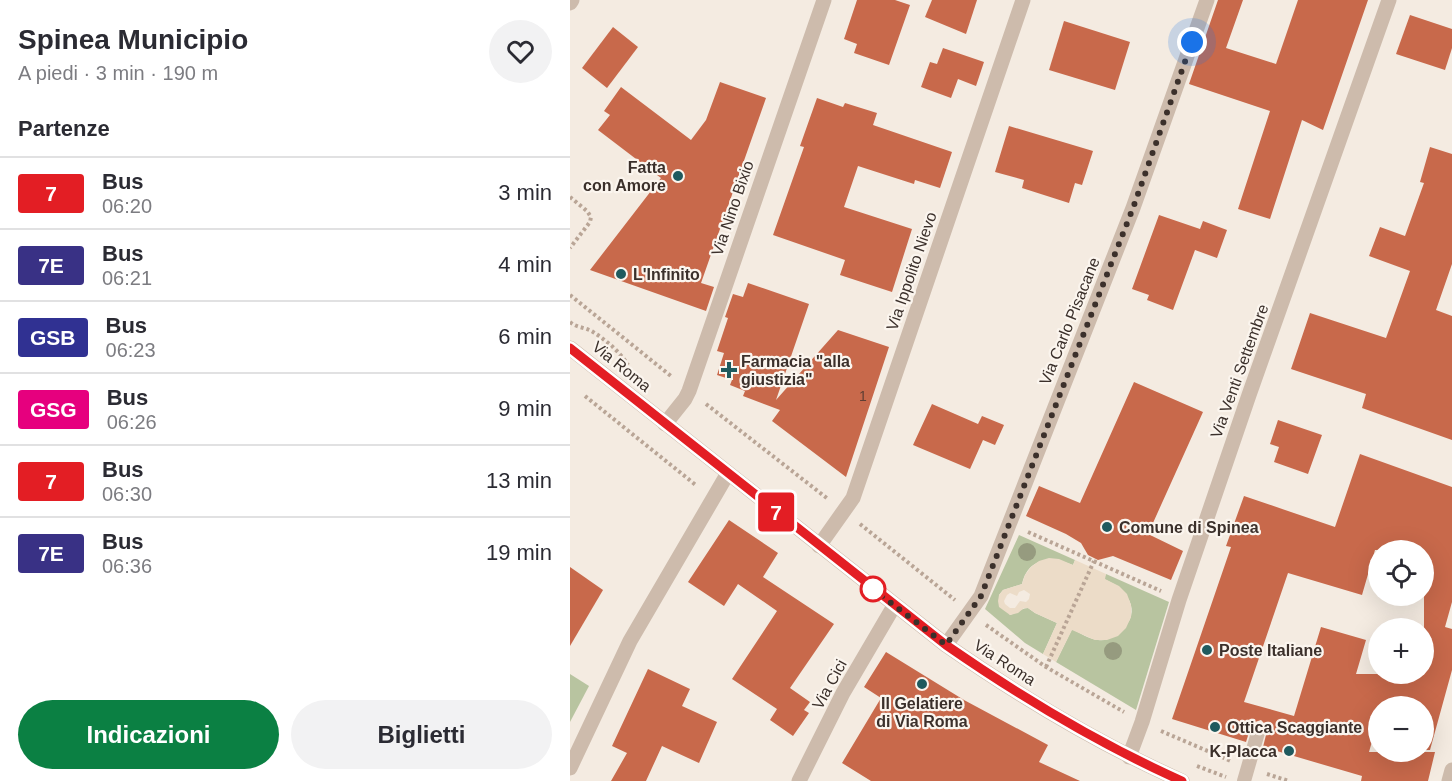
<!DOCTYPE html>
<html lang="it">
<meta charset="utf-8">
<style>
:root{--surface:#fff;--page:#f2f2f3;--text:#2b2b33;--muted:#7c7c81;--line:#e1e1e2;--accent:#0b8043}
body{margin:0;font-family:Arial,sans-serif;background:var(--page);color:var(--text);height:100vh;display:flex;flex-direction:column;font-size:22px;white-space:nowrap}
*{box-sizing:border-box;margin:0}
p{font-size:20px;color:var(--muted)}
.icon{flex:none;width:33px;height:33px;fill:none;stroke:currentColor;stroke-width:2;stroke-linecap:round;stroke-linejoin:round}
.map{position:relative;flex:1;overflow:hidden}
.sheet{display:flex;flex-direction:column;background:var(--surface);width:570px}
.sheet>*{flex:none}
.badge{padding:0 12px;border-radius:4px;font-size:21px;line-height:39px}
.buttons{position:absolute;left:798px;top:540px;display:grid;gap:12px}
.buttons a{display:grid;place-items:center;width:66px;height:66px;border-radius:50%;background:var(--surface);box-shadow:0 6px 24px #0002;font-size:30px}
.you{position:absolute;width:30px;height:30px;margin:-15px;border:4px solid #fff;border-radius:50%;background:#1a73e8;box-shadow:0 0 0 9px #1a73e833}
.map>.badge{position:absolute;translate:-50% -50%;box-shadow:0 0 0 3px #fff}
h2{padding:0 18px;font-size:22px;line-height:54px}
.round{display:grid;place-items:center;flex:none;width:63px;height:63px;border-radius:32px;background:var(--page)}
.summary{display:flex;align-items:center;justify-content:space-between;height:102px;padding:0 18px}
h1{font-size:28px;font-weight:600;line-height:45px}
.primary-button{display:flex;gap:12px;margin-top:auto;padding:12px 18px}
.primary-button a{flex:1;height:69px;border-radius:36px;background:var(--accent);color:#fff;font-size:24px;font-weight:600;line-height:69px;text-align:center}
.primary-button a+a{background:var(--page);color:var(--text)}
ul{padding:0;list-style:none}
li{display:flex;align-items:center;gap:18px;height:72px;padding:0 18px;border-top:2px solid var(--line)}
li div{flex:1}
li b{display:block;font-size:22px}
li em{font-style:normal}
li .badge{min-width:66px;font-weight:700;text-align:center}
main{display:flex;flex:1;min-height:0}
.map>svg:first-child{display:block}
.green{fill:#b8c4a0}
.plaza{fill:#ecdcc8;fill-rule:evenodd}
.building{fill:#c8694b;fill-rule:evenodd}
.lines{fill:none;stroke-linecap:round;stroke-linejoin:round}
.path{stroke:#b9a596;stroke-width:4;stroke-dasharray:3 3;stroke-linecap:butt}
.service{stroke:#cdbbac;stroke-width:14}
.minor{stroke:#cdbbac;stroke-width:15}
.tertiary{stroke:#cdbbac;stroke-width:15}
.tree{fill:#969b7f}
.line-casing{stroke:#fff;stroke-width:14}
.line{stroke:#e31e24;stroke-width:9}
.walk{stroke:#3b302b;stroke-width:6;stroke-dasharray:0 10.8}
.poi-dot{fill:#1f5a5e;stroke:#fbf5ee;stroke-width:2}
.stop-dot{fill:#fff;stroke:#e31e24;stroke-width:3}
.labels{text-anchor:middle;stroke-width:4.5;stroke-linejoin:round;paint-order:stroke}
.number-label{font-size:14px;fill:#5e3e33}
.poi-label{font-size:16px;font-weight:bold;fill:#3b302b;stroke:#fbf5ee;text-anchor:start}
.street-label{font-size:16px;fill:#3b302b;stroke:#fbf5ee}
</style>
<main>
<section class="sheet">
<div class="summary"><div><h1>Spinea Municipio</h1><p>A piedi · 3 min · 190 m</p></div><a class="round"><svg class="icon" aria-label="heart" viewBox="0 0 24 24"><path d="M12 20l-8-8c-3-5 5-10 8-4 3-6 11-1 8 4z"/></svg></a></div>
<h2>Partenze</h2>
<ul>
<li><span class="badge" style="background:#e31e24;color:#fff">7</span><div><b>Bus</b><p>06:20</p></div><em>3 min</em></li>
<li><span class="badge" style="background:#393185;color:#fff">7E</span><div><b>Bus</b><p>06:21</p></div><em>4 min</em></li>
<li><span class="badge" style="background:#303192;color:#fff">GSB</span><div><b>Bus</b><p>06:23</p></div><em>6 min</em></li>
<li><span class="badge" style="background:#e6007e;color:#fff">GSG</span><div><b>Bus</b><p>06:26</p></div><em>9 min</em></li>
<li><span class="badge" style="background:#e31e24;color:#fff">7</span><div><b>Bus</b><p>06:30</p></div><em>13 min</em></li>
<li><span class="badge" style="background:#393185;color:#fff">7E</span><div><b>Bus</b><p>06:36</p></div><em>19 min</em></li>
</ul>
<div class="primary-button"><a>Indicazioni</a><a>Biglietti</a></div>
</section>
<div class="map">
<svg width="882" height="781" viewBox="0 0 882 781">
<rect width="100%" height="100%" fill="#f4ebe1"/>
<g class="green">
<path d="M449 535 505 560 503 565C481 556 458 557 452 584L433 590 429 595 440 615C447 613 451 608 458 608L465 613 487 623 473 654 455 643 415 609Z"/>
<path d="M536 574 599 602 566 710 486 662 502 629C510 633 519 639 528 640 535 641 539 639 545 635 575 616 561 591 534 579Z"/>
<path d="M0 674 19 686 0 722Z"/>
</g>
<path class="plaza" d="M479 558 489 559 503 565 505 560 536 574 535 579 549 586 557 594 561 605V617L556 628 548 636 537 640H525L502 630 486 662 473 654 487 623 465 613 458 608H454L448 613 440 615 429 607 428 601 429 595 433 590 452 584 455 575 461 567 469 561ZM454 590 460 594 459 599 456 602 450 601 445 608H440L435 604 434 601 437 595 440 593 447 596 449 592Z"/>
<g class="building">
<path d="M287 0H325L340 5 319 65 284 53 287 44 274 39Z"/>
<path d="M362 0H407L396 34 355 17Z"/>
<path d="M648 0H673L656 48 706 64 728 0H798L753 130 732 120 700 219 668 209 700 111 619 84Z"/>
<path d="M840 15 882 29V48L875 70 826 54Z"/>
<path d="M494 21 560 42 545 90 479 70Z"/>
<path d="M43 27 68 47 37 88 12 68Z"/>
<path d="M373 48 414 62 406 86 388 79 381 98 351 87 360 62 367 64Z"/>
<path d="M150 82 196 98 131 283 144 287 136 311 20 270 91 178 28 130 40 115 34 111 51 87 121 140 136 120Z"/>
<path d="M247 98 273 107 275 103 307 113 303 125 382 152 370 188 345 180 344 184 288 166 274 207 342 229 322 292 270 275 275 260 203 235 234 147 230 146Z"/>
<path d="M439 126 523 151 512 185 505 183 499 203 452 188 454 180 425 172Z"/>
<path d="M860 147 882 154V264L866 310 882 316V440L792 408 796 394 721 369 740 313 816 338 840 271 799 256 810 227 835 236 854 183 850 182Z"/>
<path d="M589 215 630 229 633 221 657 230 647 258 625 250 603 310 577 300 579 295 562 289Z"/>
<path d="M178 283 239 304 206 400 268 330 319 347 276 477 202 421 210 410 173 396 175 391 160 385 162 380 147 375 154 353 147 351 158 318 155 317 163 294 173 297Z"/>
<path d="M564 382 633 412 578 534 613 551 601 580 543 556 528 560 518 555 511 543 496 534 456 516 469 486 510 503Z"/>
<path d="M362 404 408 424 412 416 434 425 425 445 413 440 400 469 343 445Z"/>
<path d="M708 420 752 435 738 474 704 462 709 447 700 444Z"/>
<path d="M790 454 882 487V602L875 627 882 629V670L860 750H854V706H808V720L799 752H865L858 781H791L792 776 693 747 698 727 691 720 682 723 676 742 602 719 661 547 656 546 674 496 765 527ZM805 550H854V674H786L796 640 751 627 724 716 674 702 718 573 792 595Z"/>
<path d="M159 520 208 553 193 577 264 624 220 688 240 702 234 710 239 713 223 736 200 720 207 709 162 679 207 611 168 584 154 606 118 582Z"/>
<path d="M0 567 33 590 0 646Z"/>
<path d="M316 652 394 700 478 745 469 762 510 781H301L272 763 311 698 294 687Z"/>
<path d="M78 669 120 689 112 706 147 722 129 763 92 746 76 781H41L57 753 42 746Z"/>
</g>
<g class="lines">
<g class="path">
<path d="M0 197 17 211 21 217 20 222 0 248"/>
<path d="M0 295 101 376"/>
<path d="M0 322C7 328 15 327 23 332 36 340 50 352 58 365"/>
<path d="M15 396 127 486"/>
<path d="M136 404 258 499"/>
<path d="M290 524 385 600"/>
<path d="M458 532 591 591"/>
<path d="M416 625 476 667 554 712"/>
<path d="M476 667 524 561"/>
<path d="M591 731 661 761"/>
<path d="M627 766 656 777"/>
<path d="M697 774 719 781"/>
</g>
<path class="service" d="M674 781 689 729"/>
<g class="minor">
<path d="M0 3 2 0"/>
<path d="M95 424 115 399 119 391 254 0"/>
<path d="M249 546 283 498 453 0"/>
<path d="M376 645 411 596 563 208 637 0"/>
<path d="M559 757 572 722 609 600 679 395 819 0"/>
<path d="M0 768 60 641 158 473"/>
<path d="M229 781 273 693 324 606"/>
<path d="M879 781 882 770"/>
</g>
<path class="tertiary" d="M0 348 376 645C451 697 529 744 612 781"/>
</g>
<g class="tree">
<circle cx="457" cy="552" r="9"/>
<circle cx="543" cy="651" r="9"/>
</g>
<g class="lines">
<defs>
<path id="line" d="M0 348 376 645C451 697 529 744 612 781"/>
</defs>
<use href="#line" class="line-casing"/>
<use href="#line" class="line"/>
<path class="walk" d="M303 589 299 586 376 645 411 596 563 208 622 42"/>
</g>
<g class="poi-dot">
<circle cx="108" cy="176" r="6"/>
<circle cx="51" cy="274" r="6"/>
<path d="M156 361h6v6h6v6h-6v6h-6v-6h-6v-6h6z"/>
<circle cx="537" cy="527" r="6"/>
<circle cx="637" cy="650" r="6"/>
<circle cx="352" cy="684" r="6"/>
<circle cx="645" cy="727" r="6"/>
<circle cx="719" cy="751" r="6"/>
</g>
<circle class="stop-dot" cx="303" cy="589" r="12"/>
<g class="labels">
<g class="number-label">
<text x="293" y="401">1</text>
</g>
<g class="poi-label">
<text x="96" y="173" text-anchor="end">Fatta<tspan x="96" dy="18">con Amore</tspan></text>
<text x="63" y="280">L'Infinito</text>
<text x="171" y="367">Farmacia "alla<tspan x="171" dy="18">giustizia"</tspan></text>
<text x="549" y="533">Comune di Spinea</text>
<text x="649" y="656">Poste Italiane</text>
<text x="352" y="709" text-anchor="middle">Il Gelatiere<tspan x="352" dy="18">di Via Roma</tspan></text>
<text x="657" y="733">Ottica Scaggiante</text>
<text x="707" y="757" text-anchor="end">K-Placca</text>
</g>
<g class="street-label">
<text transform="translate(162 208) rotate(-71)" y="6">Via Nino Bixio</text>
<text transform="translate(341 271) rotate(-71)" y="6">Via Ippolito Nievo</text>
<text transform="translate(499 321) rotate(-68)" y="6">Via Carlo Pisacane</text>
<text transform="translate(52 366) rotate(39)" y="6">Via Roma</text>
<text transform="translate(669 371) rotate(-70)" y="6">Via Venti Settembre</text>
<text transform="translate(435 662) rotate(33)" y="6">Via Roma</text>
<text transform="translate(259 684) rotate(-61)" y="6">Via Cici</text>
</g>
</g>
</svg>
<div class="buttons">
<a><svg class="icon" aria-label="locate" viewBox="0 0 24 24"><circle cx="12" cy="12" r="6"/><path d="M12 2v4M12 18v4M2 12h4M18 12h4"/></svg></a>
<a>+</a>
<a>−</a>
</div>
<div class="you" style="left:622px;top:42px"></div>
<b class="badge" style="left:206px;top:512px;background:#e31e24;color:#fff">7</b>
</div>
</main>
